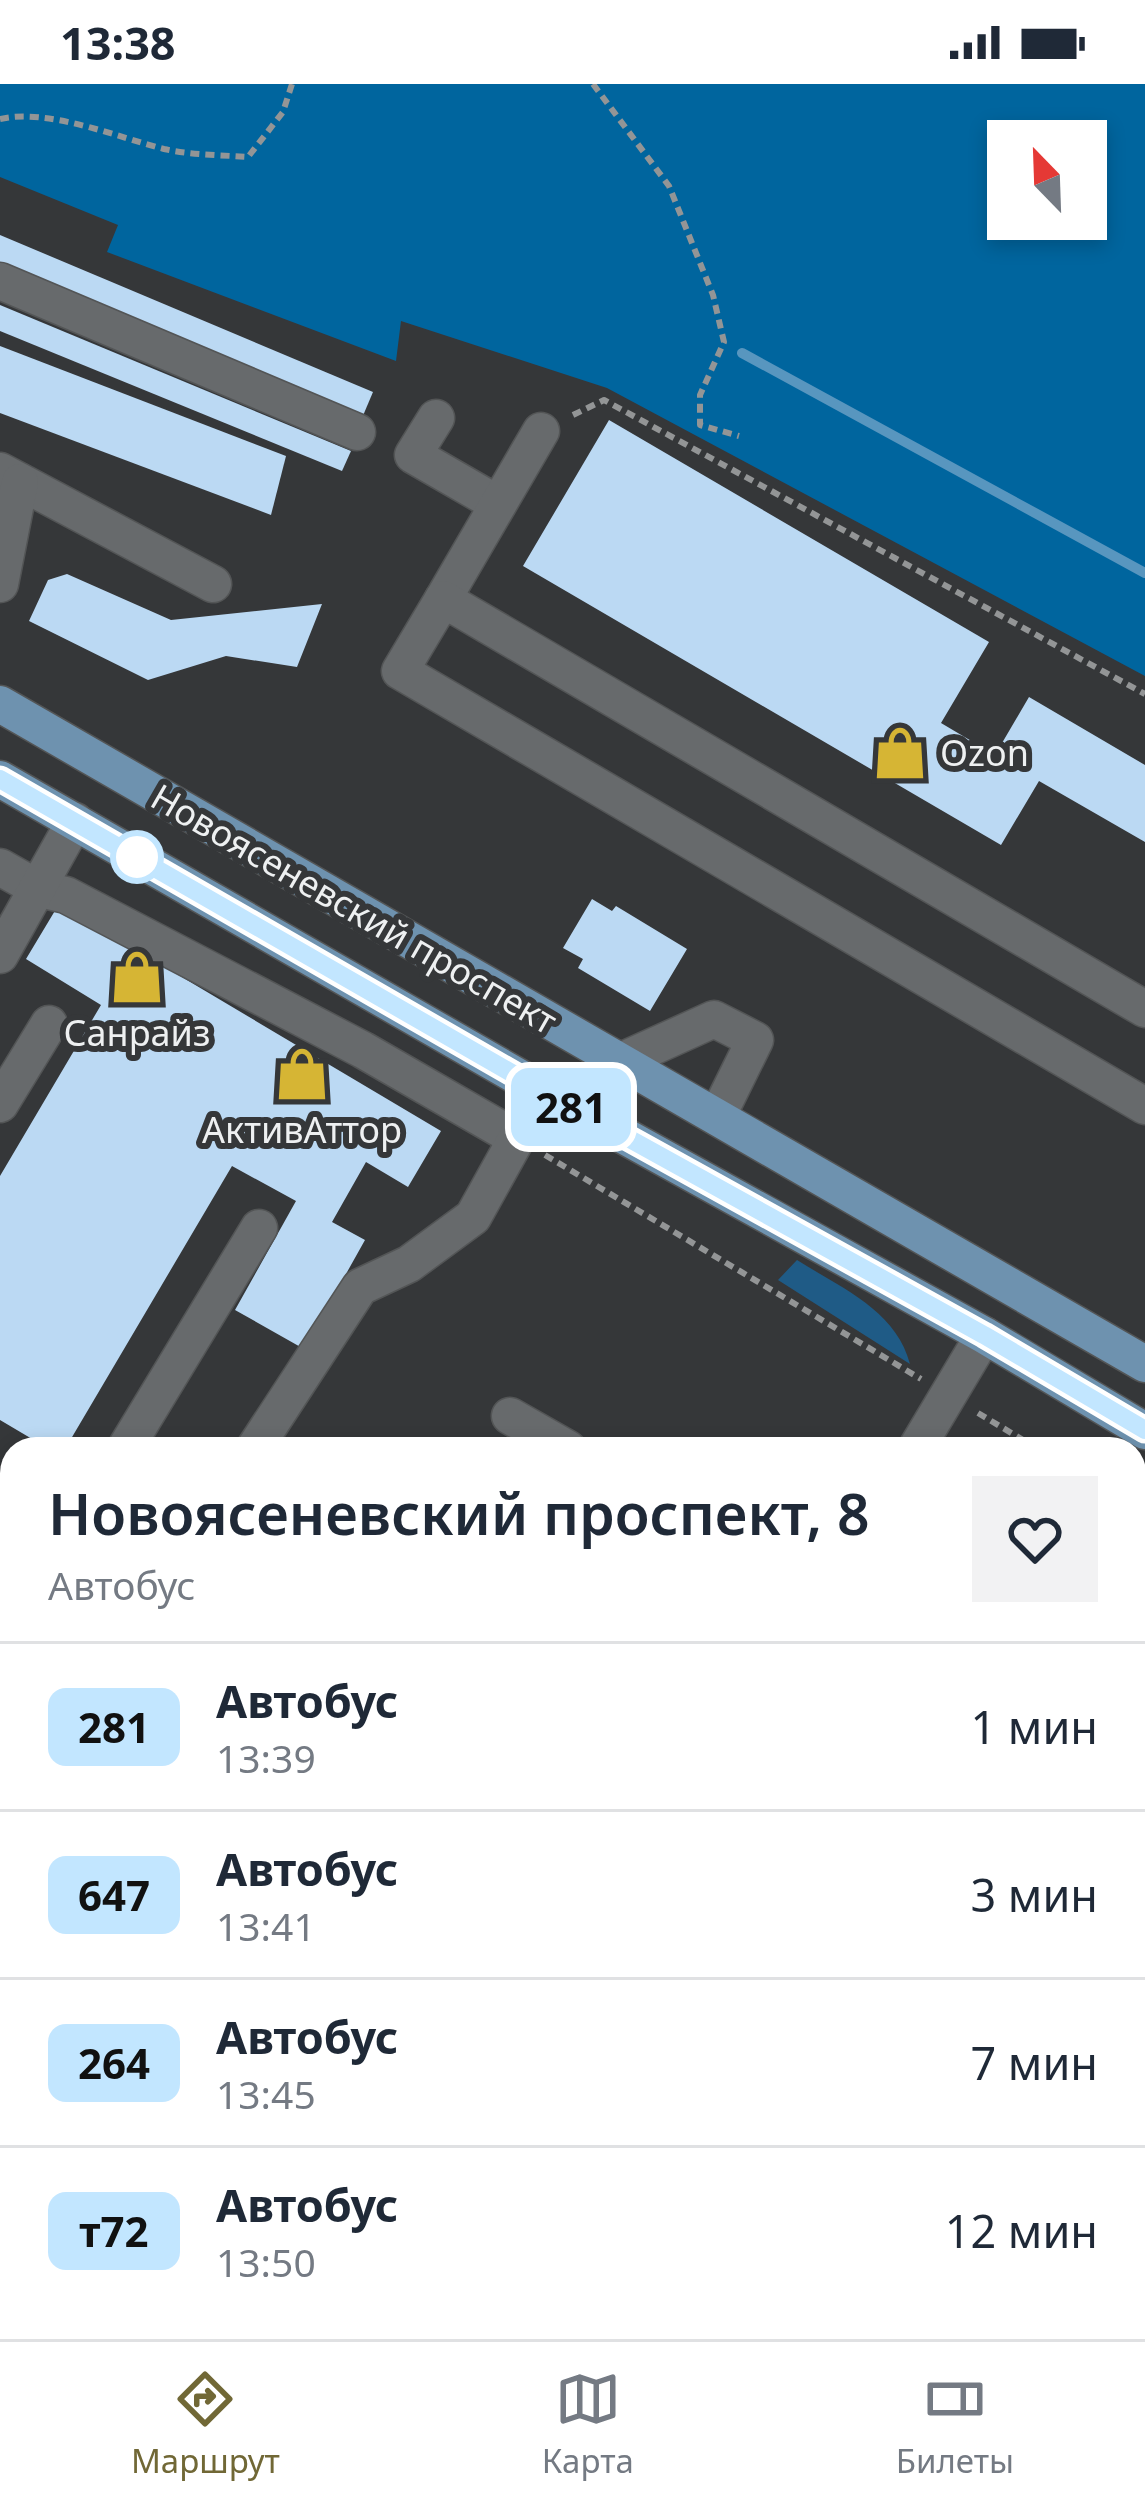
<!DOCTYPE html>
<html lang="ru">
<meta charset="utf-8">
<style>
:root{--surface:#fff;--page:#f2f2f3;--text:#1f2937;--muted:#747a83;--line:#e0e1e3;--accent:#716836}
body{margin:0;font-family:"Noto Sans",sans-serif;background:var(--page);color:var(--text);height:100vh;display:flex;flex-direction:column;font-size:45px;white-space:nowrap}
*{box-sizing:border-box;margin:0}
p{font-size:39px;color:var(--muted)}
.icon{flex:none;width:66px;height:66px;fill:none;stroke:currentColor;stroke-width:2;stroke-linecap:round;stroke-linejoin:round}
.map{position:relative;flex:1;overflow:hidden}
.details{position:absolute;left:0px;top:1353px;width:1146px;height:903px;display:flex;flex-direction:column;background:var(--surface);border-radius:36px 36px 0 0;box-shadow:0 6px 18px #0003}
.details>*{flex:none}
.badge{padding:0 24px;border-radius:18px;font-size:42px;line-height:78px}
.needle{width:78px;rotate:337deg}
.fabs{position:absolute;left:987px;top:36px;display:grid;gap:24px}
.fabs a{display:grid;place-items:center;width:120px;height:120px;border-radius:0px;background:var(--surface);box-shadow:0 6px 18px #0003;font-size:60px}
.map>.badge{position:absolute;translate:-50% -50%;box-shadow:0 0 0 6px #fff}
.round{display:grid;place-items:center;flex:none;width:126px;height:126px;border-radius:0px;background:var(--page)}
.headline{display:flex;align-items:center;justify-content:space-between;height:204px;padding:0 48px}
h1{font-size:57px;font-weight:600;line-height:90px}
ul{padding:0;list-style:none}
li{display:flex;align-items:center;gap:36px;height:168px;padding:0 48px;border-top:3px solid var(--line)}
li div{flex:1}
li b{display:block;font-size:45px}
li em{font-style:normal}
li .badge{min-width:132px;font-weight:700;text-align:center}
.status{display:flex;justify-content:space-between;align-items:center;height:84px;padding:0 60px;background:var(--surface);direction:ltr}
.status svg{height:33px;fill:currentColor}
.menu{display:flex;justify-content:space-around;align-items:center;height:168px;border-top:3px solid var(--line);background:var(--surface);font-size:33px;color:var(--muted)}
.menu a{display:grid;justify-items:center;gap:6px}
.menu .active{color:var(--accent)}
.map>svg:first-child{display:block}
.green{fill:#1f5b86}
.forest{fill:#00659e;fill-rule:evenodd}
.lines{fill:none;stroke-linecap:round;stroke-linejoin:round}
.stream{stroke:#5896bf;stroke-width:10}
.building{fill:#bbd9f3}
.minor-casing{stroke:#535556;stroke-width:39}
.major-casing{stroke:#535556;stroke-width:39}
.path{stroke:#939596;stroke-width:6;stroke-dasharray:9 6;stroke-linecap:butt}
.minor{stroke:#676a6c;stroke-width:36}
.major{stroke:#6e92af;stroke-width:36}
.line-casing{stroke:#fff;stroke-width:27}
.line{stroke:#c2e6ff;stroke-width:18}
.stop-dot{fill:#fff;stroke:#c2e6ff;stroke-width:6}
.labels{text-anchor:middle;stroke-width:12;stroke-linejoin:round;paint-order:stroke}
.poi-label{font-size:36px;fill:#eef0f1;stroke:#353739}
.street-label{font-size:36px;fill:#eef0f1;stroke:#353739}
</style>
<div class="status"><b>13:38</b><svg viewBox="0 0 49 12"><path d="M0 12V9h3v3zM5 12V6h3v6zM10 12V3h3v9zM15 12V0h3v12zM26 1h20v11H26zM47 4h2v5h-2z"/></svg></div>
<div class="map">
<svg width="1145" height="2255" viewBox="0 0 1145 2255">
<rect width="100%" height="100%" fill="#353739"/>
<path class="green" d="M797 1176C841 1204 896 1226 910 1280L778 1196Z"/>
<g class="forest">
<path d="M0 0H1145V592L607 304 401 237 396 277 107 168 118 141 0 93ZM1008 57H1086V135H1008Z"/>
<path d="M959 2244H1091C1052 2255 994 2255 959 2244Z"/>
</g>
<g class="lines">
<path class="stream" d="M742 269 1145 489"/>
</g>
<g class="building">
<path d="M0 151 373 308 362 334 0 178Z"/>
<path d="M0 221 351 367 342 387 0 247Z"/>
<path d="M0 262 286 372 271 431 0 329Z"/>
<path d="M609 336 989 558 941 639 995 671 1029 613 1145 681V758L1039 697 1001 761 523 482Z"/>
<path d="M67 490 171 536 322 520 297 583 226 572 148 596 29 537 48 496Z"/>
<path d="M592 815 612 827 616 822 687 865 650 927 578 884 583 875 563 864Z"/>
<path d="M59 820 441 1047 408 1103 366 1078 332 1138 365 1156 304 1265 235 1226 296 1117 232 1082 65 1365H49L0 1336V1092L101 921 26 875Z"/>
<path d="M5 1442 12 1446V1534L0 1526V1449Z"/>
<path d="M0 1910 12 1917 0 1944Z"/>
<path d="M39 2244H165L183 2255H32Z"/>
</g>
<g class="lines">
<defs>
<g id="minor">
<path d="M0 197 357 348"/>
<path d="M436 334 413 371 498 420"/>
<path d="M0 387 213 500"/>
<path d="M0 500 20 398"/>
<path d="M443 515 541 347"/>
<path d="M0 783 39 805 66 811 363 966 516 1054"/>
<path d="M0 871 75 737"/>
<path d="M1145 925 443 515 400 587 1145 1022"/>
<path d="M619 978 714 935 755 956 717 1033"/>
<path d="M0 1020 49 940"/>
<path d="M510 1332 568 1365"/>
<path d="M125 1365 259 1144"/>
<path d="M254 1365 360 1203 409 1180 473 1133 543 1007"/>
<path d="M916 1365 984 1251"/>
<path d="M0 1417 12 1425"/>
<path d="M1134 1714 1145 1694"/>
<path d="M0 1749 12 1781"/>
<path d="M0 1816 12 1823"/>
<path d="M0 2048 12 2026"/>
<path d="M201 2244 220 2255"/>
<path d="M512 2244 531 2255"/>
<path d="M690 2244 708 2255"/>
<path d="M790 2244 810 2255"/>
<path d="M0 2247 12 2227"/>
<path d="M393 2255 400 2244"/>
</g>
<g id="major">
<path d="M0 620 1145 1280"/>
<path d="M0 695 543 1007 984 1251 1145 1347"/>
</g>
</defs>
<use href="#minor" class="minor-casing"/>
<use href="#major" class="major-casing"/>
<g class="path">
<path d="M593 0 669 102 713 211 724 258 700 311V341L739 352"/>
<path d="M0 35C48 24 117 53 164 65 191 71 221 71 248 73L283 28 292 0"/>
<path d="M573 331 604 316 1145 610"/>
<path d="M545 1071 921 1295"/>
<path d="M978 1329 1038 1365"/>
<path d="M1134 1422 1145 1428"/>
<path d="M1134 1536 1145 1581"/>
<path d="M1134 1941 1145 1944"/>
<path d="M1134 2039 1145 2031"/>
<path d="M1134 2143 1145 2152"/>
</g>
<use href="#minor" class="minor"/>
<use href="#major" class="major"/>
</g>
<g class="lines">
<defs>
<path id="line" d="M0 695 543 1007 984 1251 1145 1346"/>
</defs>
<use href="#line" class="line-casing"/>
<use href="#line" class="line"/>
</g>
<defs>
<symbol id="shop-bare" viewBox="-9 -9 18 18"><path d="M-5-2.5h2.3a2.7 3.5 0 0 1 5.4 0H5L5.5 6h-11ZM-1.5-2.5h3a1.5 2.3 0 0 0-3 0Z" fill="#d6b534" stroke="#353739" stroke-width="2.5" paint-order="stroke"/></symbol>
</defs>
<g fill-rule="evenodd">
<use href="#shop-bare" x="862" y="631" width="76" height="76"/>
<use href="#shop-bare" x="99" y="855" width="76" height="76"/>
<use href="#shop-bare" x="264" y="952" width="76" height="76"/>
</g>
<circle class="stop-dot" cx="137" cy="773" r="24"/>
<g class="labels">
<g class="poi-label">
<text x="940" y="682" text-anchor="start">Ozon</text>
<text x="137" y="962">Санрайз</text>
<text x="302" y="1059">АктивАттор</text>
</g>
<g class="street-label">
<text transform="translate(354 825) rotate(30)" y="13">Новоясеневский проспект</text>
</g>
</g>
</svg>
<div class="fabs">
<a><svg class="needle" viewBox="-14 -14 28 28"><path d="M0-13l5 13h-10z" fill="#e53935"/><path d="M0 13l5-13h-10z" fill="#747a83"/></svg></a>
</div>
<b class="badge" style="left:571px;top:1023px;background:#c2e6ff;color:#111">281</b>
<section class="details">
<div class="headline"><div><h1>Новоясеневский проспект, 8</h1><p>Автобус</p></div><a class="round"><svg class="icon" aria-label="heart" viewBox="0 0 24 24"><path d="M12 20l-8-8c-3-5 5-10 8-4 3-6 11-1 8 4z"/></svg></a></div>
<ul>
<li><span class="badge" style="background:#c2e6ff;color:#111">281</span><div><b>Автобус</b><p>13:39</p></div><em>1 мин</em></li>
<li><span class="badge" style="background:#c2e6ff;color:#111">647</span><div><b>Автобус</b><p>13:41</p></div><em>3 мин</em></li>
<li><span class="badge" style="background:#c2e6ff;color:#111">264</span><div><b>Автобус</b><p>13:45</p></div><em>7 мин</em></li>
<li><span class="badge" style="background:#c2e6ff;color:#111">т72</span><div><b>Автобус</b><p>13:50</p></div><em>12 мин</em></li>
</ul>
</section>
</div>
<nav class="menu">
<a class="active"><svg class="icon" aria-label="directions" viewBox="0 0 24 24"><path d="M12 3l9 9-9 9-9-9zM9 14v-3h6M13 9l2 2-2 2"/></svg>Маршрут</a>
<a><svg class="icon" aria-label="map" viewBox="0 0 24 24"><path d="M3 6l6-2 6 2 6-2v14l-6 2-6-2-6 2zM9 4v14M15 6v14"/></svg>Карта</a>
<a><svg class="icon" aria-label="tickets" viewBox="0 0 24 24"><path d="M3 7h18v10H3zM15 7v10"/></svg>Билеты</a>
</nav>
